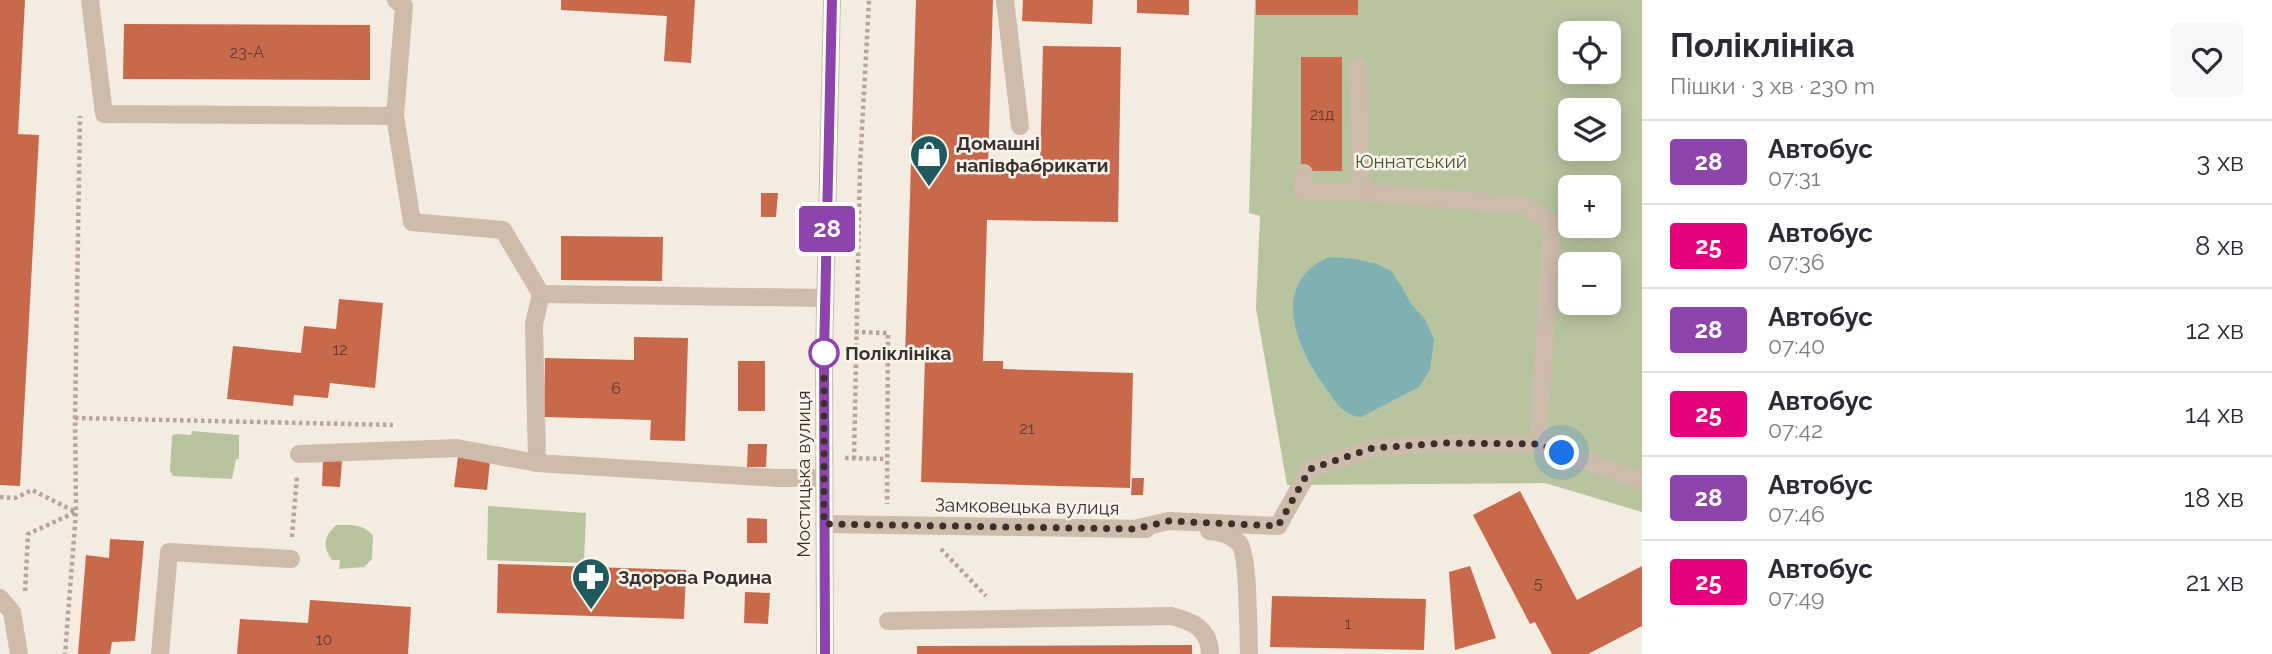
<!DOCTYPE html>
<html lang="uk">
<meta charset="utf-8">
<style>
:root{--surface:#fff;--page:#f7f7f7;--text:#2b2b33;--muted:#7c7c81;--line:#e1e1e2}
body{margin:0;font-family:Raleway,sans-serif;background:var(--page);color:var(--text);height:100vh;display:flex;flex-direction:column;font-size:26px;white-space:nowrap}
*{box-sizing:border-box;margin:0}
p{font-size:23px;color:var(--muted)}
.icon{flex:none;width:38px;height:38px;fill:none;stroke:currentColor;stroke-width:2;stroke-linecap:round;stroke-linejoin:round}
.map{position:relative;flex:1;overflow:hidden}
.side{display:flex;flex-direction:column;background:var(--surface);width:630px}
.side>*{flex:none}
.badge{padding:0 14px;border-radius:5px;font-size:24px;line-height:46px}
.tools{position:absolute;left:1558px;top:21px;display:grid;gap:14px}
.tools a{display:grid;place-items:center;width:63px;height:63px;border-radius:10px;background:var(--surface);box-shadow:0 4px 18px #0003;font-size:35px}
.you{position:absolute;width:35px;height:35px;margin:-18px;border:5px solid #fff;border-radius:50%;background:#1a73e8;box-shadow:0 0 0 10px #1a73e833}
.map>.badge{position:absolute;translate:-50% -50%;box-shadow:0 0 0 4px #fff}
.round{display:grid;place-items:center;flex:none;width:74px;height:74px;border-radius:10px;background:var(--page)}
.head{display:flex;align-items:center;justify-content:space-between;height:119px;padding:0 28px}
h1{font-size:33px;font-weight:700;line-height:52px}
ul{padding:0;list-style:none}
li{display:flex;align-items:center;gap:21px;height:84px;padding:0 28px;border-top:2px solid var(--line)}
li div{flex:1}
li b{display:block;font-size:26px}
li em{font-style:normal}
li .badge{min-width:77px;font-weight:700;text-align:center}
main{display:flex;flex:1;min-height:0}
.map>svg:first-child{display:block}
.green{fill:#b8c4a0;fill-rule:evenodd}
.water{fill:#7fb0b2}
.building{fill:#c8694b}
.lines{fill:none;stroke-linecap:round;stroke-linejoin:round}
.path{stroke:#b9a596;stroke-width:4.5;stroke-dasharray:3.5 3.5;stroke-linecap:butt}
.minor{stroke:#cdbbac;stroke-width:18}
.line-casing{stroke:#fff;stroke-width:16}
.line{stroke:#8e44ad;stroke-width:10}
.walk{stroke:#3b302b;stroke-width:7;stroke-dasharray:0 12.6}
.stop-dot{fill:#fff;stroke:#8e44ad;stroke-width:3.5}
.labels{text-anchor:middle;stroke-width:5;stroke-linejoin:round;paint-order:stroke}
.number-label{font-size:16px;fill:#5e3e33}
.poi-label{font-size:19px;font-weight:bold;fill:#3b302b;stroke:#fbf5ee;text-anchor:start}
.park-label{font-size:19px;fill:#4a5a2e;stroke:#fbf5ee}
.stop-label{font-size:19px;font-weight:bold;fill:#3b302b;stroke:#fbf5ee;text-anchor:start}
.street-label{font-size:19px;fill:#3b302b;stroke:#fbf5ee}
</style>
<main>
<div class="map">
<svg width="1642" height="654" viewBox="0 0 1642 654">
<rect width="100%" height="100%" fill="#f4ebe1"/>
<g class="green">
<path d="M1255 0H1642V512L1545 483 1287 485 1256 308 1260 216 1249 213ZM1570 33H1608V72H1570ZM1570 110H1608V149H1570ZM1570 187H1608V226H1570ZM1570 264H1608V303H1570Z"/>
<path d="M192 431 239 435V459H236L232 479 173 476 170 471 172 436 175 434 191 435Z"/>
<path d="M488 506 586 513 584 563 487 560Z"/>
<path d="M336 525C351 525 363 523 373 536L372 559 364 567 339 569 340 560H332C322 546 324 537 336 525Z"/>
</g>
<path class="water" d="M1329 257 1355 259 1377 264 1391 271 1402 287 1411 304 1425 319 1434 340 1430 370 1419 387 1361 417C1342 415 1335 401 1325 387 1296 347 1269 283 1329 257Z"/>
<g class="building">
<path d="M0 0H25L18 134 39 135 20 486 0 485Z"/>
<path d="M561 0H695L691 63 664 61 667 16 561 10Z"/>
<path d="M916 0H993L988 168 1040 169 1043 46 1121 47 1118 222 987 220 983 361H1003V369L1133 373 1130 488 921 482 925 359H905Z"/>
<path d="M1023 0H1093L1092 24 1022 21Z"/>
<path d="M1137 0H1189V15L1137 13Z"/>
<rect x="1256" y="0" width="102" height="15"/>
<path d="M124 24 370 25V80L123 79Z"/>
<rect x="1301" y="57" width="41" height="114"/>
<path d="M761 193H778L776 217H761Z"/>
<path d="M561 236 663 237 662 281 561 280Z"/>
<path d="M339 299 383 303 375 388 330 383 328 398 294 395 293 406 227 399 233 346 301 353 304 326 336 329Z"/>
<path d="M634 337 688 338 685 441 650 440 651 420 544 417 545 358 634 360Z"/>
<rect x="738" y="361" width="27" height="50"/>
<path d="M748 444H767L766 467H747Z"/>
<path d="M458 457 490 461 487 490 454 487Z"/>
<path d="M323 460 342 461 340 487 322 486Z"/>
<path d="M1132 478H1144L1143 495H1131Z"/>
<path d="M1520 491 1577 600 1642 566V626L1588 654H1552L1535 622 1530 624 1473 515Z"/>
<path d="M747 518 767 519V543H747Z"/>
<path d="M110 539 144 541 135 641 112 642 110 654H78L86 555 109 558Z"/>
<path d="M498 564 686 570 684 619 497 613Z"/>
<path d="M1470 566 1496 638 1455 650 1449 572Z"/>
<path d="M745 592 770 593 768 624 744 623Z"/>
<path d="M1272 596 1426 599 1424 650 1270 647Z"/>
<path d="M310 600 411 607 408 654H237L240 619 308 623Z"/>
<path d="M1192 645V654H917V646Z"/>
</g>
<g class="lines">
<g class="path">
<path d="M855 332 888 333 887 504"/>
<path d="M75 418 393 425"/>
<path d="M845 458 887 459"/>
<path d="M854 459 860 166 869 0"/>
<path d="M0 497 15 498 32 490 76 512 65 654"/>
<path d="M292 537 297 476"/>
<path d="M941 549 986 596"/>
<path d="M25 591 28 534 76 512 75 418 80 116"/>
</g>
<g class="minor">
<path d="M90 0 104 114 395 116"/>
<path d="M396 0 404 6 395 116 412 222 503 230 541 294 534 324 537 463"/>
<path d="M1005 0 1020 126"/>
<path d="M1358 67 1361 192 1524 205 1552 223 1538 444"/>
<path d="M1304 173 1303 192H1361"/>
<path d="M541 294 825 298"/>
<path d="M299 454 456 448 537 463 777 478H823"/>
<path d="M824 524 1146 529"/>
<path d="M1134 529 1169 521 1278 526 1310 469 1373 448 1446 443 1538 444 1642 481"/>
<path d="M1209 531C1221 532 1230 534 1239 543 1249 554 1248 635 1249 654"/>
<path d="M0 598 12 612 19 654"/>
<path d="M888 621 1171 616C1192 621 1210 629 1210 654"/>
<path d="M160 654 169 552 291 559"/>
<path d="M825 654 824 355 832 0"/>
</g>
</g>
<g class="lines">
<defs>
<path id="line" d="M825 654 824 355 832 0"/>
</defs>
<use href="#line" class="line-casing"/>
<use href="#line" class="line"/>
<path class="walk" d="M824 353V524L1134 529 1169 521 1278 526 1310 469 1373 448 1446 443 1538 444 1562 453"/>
</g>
<defs>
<symbol id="shop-pin" viewBox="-11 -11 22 30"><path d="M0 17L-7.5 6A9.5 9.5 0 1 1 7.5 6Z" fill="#1f5a5e" stroke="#fbf5ee"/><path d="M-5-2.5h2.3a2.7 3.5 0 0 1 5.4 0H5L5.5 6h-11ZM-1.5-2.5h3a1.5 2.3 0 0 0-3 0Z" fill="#fff"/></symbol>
<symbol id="pharmacy-pin" viewBox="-11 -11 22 30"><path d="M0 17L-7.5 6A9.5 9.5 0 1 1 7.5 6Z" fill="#1f5a5e" stroke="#fbf5ee"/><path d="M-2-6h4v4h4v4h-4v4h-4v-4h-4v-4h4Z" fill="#fff"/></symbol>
</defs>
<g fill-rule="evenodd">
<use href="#shop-pin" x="907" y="132" width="44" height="60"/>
<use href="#pharmacy-pin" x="569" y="555" width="44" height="60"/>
</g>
<circle class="stop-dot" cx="824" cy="353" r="14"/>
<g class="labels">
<g class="number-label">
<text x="247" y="58">23-А</text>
<text x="1322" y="120">21д</text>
<text x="340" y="355">12</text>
<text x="616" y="394">6</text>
<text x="1027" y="434">21</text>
<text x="1538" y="589">5</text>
<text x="1348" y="629">1</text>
<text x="324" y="645">10</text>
</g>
<g class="poi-label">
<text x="956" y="150">Домашні<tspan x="956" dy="22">напівфабрикати</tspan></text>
<text x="618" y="584">Здорова Родина</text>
</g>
<g class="park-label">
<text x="1411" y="168">Юннатський</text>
</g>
<g class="stop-label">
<text x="845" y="360">Поліклініка</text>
</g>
<g class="street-label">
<text transform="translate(803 474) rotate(-90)" y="7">Мостицька вулиця</text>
<text transform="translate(1027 506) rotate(1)" y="7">Замковецька вулиця</text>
</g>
</g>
</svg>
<div class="tools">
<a><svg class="icon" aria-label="locate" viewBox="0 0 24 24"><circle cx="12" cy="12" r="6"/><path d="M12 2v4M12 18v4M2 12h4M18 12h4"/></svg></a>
<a><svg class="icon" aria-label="layers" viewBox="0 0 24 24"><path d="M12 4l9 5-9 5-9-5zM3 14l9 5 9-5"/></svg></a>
<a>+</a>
<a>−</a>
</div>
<div class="you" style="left:1562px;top:453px"></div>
<b class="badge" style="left:827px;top:229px;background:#8e44ad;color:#fff">28</b>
</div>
<section class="side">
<div class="head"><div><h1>Поліклініка</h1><p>Пішки · 3 хв · 230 m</p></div><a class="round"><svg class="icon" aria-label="heart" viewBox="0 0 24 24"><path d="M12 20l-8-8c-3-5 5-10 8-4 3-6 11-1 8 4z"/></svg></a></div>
<ul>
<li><span class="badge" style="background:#8e44ad;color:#fff">28</span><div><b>Автобус</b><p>07:31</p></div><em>3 хв</em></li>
<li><span class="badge" style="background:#e6007e;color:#fff">25</span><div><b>Автобус</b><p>07:36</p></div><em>8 хв</em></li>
<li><span class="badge" style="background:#8e44ad;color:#fff">28</span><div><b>Автобус</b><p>07:40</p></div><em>12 хв</em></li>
<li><span class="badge" style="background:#e6007e;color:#fff">25</span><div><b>Автобус</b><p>07:42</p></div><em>14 хв</em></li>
<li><span class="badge" style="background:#8e44ad;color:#fff">28</span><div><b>Автобус</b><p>07:46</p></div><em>18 хв</em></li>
<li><span class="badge" style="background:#e6007e;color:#fff">25</span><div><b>Автобус</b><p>07:49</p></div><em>21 хв</em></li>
</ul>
</section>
</main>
